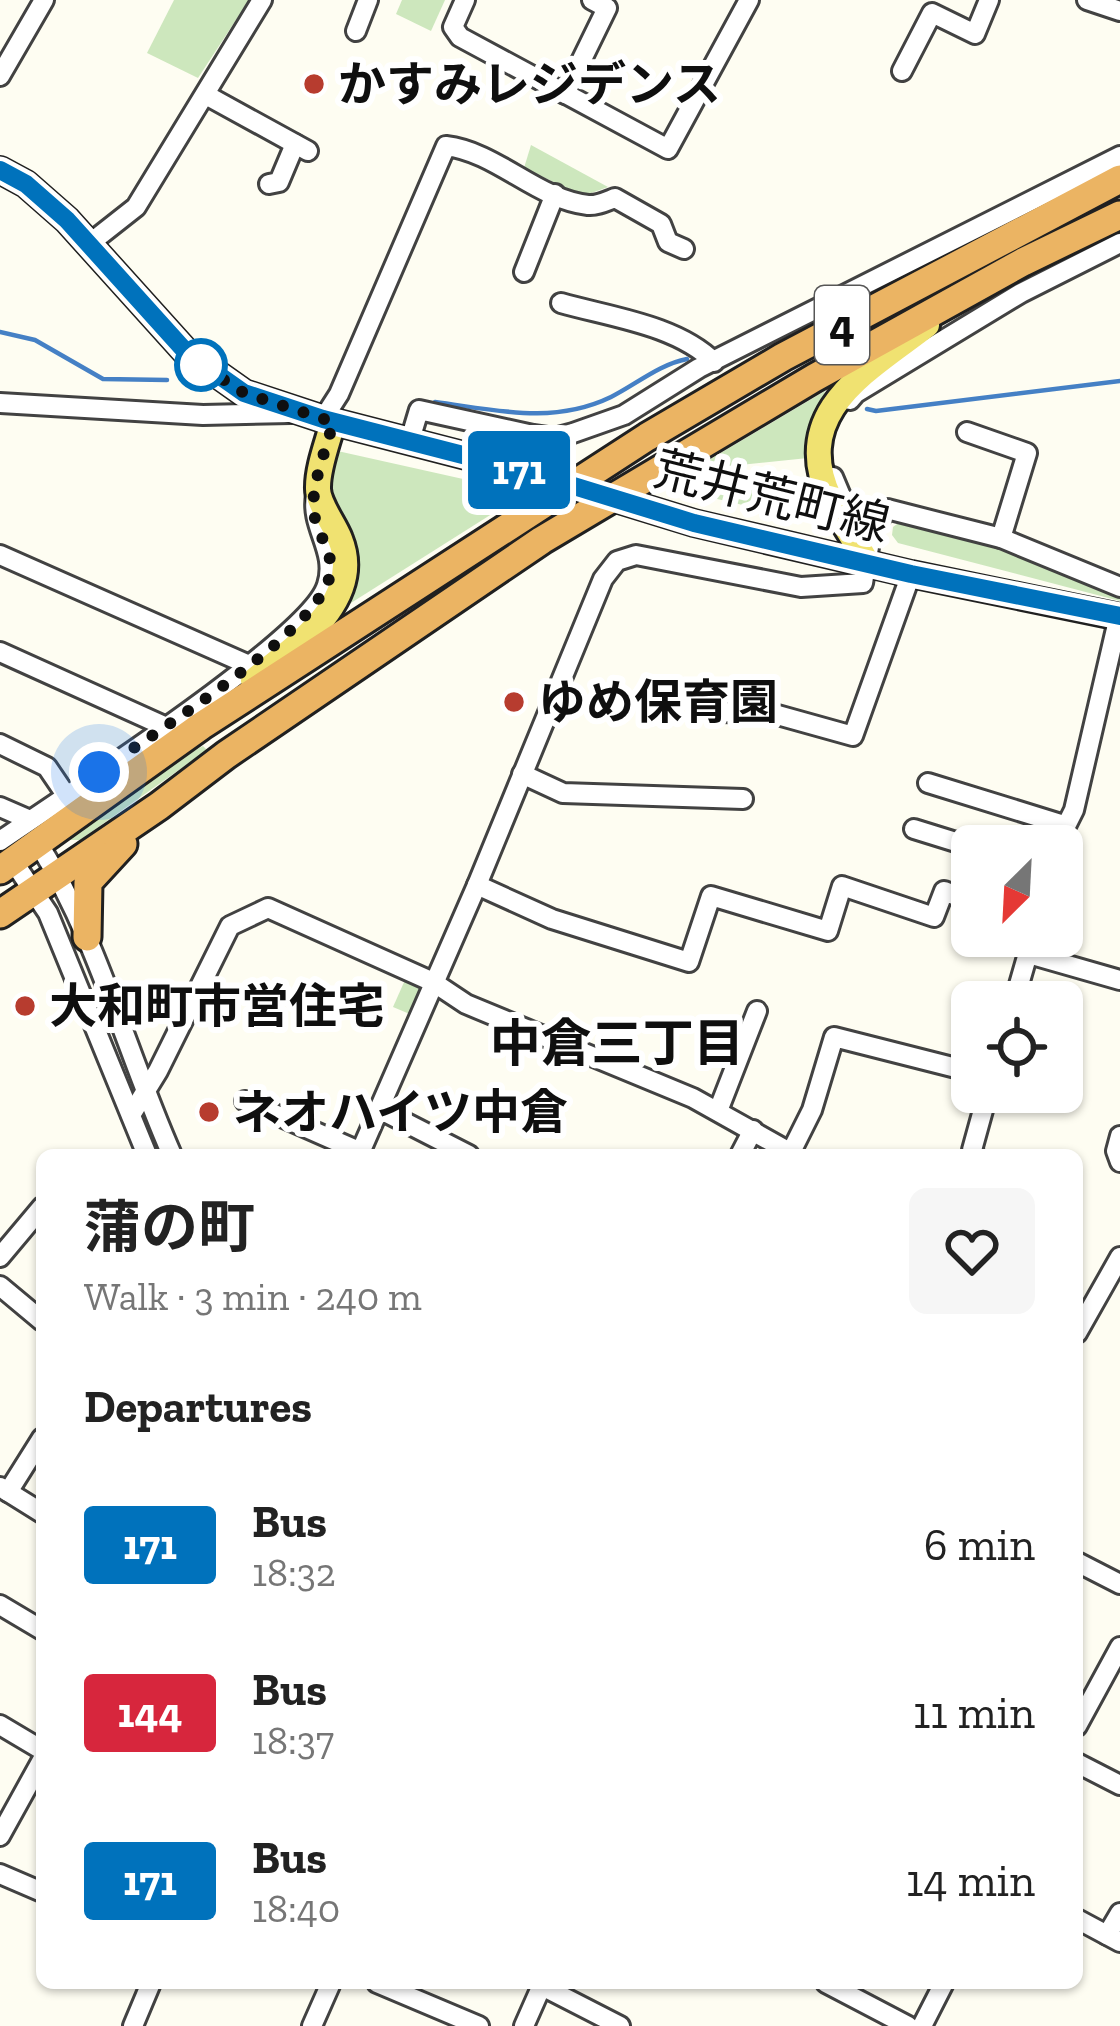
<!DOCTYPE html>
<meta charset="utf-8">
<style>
:root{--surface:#fff;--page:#f6f6f6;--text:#222;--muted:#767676}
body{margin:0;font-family:"Zilla Slab","Noto Sans JP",serif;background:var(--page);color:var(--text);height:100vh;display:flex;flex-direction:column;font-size:45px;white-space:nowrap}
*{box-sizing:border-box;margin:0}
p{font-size:39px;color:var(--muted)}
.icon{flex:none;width:66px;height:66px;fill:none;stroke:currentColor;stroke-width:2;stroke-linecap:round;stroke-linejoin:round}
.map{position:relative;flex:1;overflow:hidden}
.details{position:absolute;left:36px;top:1149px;width:1047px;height:840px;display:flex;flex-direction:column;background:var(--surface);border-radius:18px;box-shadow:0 3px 9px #0004}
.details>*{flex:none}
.badge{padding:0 24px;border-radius:9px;font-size:42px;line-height:78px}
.needle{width:78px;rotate:204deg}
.buttons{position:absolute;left:951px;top:825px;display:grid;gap:24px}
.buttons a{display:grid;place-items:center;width:132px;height:132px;border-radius:18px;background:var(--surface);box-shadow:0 3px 9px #0004;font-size:60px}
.you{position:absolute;width:60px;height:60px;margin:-30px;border:9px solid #fff;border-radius:50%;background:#1a73e8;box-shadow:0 0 0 18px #1a73e833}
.map>.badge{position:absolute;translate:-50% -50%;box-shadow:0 0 0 6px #fff}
h2{padding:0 48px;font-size:45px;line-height:108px}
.round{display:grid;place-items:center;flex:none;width:126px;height:126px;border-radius:18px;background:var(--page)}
.summary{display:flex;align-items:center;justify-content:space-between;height:204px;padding:0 48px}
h1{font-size:57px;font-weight:700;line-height:90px}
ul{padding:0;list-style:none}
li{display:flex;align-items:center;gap:36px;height:168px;padding:0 48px}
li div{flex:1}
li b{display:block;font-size:45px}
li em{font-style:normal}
li .badge{min-width:132px;font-weight:700;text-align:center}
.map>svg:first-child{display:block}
.grass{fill:#cde7bd}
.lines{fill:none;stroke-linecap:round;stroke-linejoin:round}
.stream{stroke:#4580c5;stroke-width:4.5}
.minor-casing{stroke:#424242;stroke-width:24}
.major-casing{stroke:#202020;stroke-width:30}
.highway-casing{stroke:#202020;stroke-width:33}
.minor{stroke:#fff;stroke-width:18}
.major{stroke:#f0e271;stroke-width:24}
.highway{stroke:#ebb463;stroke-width:27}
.line-casing{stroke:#fff;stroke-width:27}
.line{stroke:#0072bc;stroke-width:18}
.walk{stroke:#0f0f0f;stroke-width:12;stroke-dasharray:0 21.6}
.poi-dot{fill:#b73c2f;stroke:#fff;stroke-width:4.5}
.stop-dot{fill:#fff;stroke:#0072bc;stroke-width:6}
.labels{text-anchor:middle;stroke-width:12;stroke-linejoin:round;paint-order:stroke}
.shield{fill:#fff;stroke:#575757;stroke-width:3}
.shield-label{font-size:45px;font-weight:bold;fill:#0f0f0f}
.poi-label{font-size:48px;font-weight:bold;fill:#0f0f0f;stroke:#fff;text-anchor:start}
.street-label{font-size:48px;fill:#0f0f0f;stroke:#fff}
.neighbourhood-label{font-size:51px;font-weight:bold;fill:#0f0f0f;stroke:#fff}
</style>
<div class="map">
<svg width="1120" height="2026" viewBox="0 0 1120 2026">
<rect width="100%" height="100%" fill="#fefdf2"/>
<g class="grass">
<path d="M174 0H249L198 78 147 53Z"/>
<path d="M402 0H445L431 31 396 14Z"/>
<path d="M531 145 608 187 583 196 524 168Z"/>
<path d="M825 391 808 458 692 470Z"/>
<path d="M333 450 490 485 495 512 343 608 324 488Z"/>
<path d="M812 477 815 495 833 526 696 494V487Z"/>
<path d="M901 521 999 547 1120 596V601L898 543 892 535 893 527Z"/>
<path d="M203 746 207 750 80 840H71L68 836 170 763Z"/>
<path d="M405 980 424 989 412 1015 393 1007Z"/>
</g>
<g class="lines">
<g class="stream">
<path d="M0 332 35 340 103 379 167 380"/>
<path d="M435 402C496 410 553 425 611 397 635 385 660 364 687 359"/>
<path d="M867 409 876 411 1120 381"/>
</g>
<defs>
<g id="minor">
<path d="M465 0 453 27 460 37 668 149 749 0"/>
<path d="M1087 0 1120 11"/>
<path d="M356 31 368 0"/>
<path d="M902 71 932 13 975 34 989 0"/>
<path d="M0 76 44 0"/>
<path d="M565 94 607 8 592 0"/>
<path d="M206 95 308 151"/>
<path d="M269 184 279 182 295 144"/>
<path d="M89 244 136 207 262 0"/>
<path d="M524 272 555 194"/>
<path d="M561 303C610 317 677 325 714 362"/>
<path d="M850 400 856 393 1021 293 1120 243"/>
<path d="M0 403 203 415 291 413"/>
<path d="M323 419 339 394 446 146C497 152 536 199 588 205 597 206 607 201 615 198L661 224 668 242 684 249"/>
<path d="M967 432 1027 453 1001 538"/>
<path d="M410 440 419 410 533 435 554 438 573 433 624 415 699 368 1120 156"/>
<path d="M833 477 841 496 872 529"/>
<path d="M0 555 249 665"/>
<path d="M0 652 164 726"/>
<path d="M722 712 774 714 853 736 911 574"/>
<path d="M0 744 47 767 66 795"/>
<path d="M522 774 563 793 743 799"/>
<path d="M928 783 1064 825"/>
<path d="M0 807 30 820"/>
<path d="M914 829 972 847"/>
<path d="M0 841C59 800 311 639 327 585 338 551 310 528 316 495"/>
<path d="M38 843C98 939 126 1051 172 1155"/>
<path d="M1056 846 1074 810 1119 616"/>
<path d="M13 861 48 913 147 1155"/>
<path d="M477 885 552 919 689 962 711 896 828 931 842 886 934 917 944 891 972 902"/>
<path d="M1029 954 1120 980"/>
<path d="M1014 1002 1033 936"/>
<path d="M245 1101 361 1152"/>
<path d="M379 1109 469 1155"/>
<path d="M718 1111 757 1011"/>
<path d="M131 1115 158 1071 230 926 268 908 433 982 466 1004 693 1098 795 1155"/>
<path d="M1120 1136 1116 1151 1120 1162"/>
<path d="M792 1150 812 1110 834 1037 972 1072"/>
<path d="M359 1155 477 885 603 579 617 561 636 555 801 587 863 583 872 529 887 509 1001 538 1120 587"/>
<path d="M740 1155 753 1130"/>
<path d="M975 1155 972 1150 988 1092"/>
<path d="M0 1257 42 1207"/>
<path d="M0 1286 42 1321"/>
<path d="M1077 1333 1120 1257"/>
<path d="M0 1487 42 1513"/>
<path d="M8 1492 42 1438"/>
<path d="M1077 1562 1120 1584"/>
<path d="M0 1605 42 1630"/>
<path d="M0 1725 42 1750"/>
<path d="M1077 1726 1120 1647"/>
<path d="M1077 1763 1120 1785"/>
<path d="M0 1836 42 1760"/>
<path d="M0 1874 42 1892"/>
<path d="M1077 1919 1120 1942"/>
<path d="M1107 1935 1120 1913"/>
<path d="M377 1983 479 2026"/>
<path d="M826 1983 908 2026"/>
<path d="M542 1986 620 2026"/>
<path d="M133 2026 151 1983"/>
<path d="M312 2026 331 1983"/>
<path d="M524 2026 543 1983"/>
<path d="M922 2026 944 1983"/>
</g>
<g id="major">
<path d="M0 170 26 184 67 220 186 352 244 393 323 419 525 471 694 523 911 574 1120 617"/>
<path d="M868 564C856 542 841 521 830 499 789 411 868 371 927 325"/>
<path d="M253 681C294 647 365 601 340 539 334 523 317 503 318 487 318 466 328 442 333 422"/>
</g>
<g id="highway">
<path d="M0 870 201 726 647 437 783 357 1120 179"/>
<path d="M0 914 159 806 226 755 542 540 814 378 1023 262 1120 215"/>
<path d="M87 937 88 882 123 844"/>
</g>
</defs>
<use href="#minor" class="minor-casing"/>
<use href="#major" class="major-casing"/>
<use href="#highway" class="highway-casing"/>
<use href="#minor" class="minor"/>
<use href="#major" class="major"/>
<use href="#highway" class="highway"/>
</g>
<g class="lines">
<defs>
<path id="line" d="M0 170 26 184 67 220 186 352 244 393 323 419 525 471 694 523 911 574 1120 616"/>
</defs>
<use href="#line" class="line-casing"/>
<use href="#line" class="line"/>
<path class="walk" d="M99 772C150 735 318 633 330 575 334 550 317 536 314 513 310 486 327 448 333 422L244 393 201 365"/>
</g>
<g class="poi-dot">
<circle cx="314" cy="84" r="12"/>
<circle cx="514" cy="702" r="12"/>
<circle cx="25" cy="1006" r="12"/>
<circle cx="209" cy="1112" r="12"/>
</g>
<circle class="stop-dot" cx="201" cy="365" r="24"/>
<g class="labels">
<rect class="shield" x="815" y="286" width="54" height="78" rx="9"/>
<g class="shield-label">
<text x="842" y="341">4</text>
</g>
<g class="poi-label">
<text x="338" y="101">かすみレジデンス</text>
<text x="538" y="719">ゆめ保育園</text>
<text x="49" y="1023">大和町市営住宅</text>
<text x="233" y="1129">ネオハイツ中倉</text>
</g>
<g class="street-label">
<text transform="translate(772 496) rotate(14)" y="17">荒井荒町線</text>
</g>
<g class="neighbourhood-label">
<text x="617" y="1061">中倉三丁目</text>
</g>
</g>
</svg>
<div class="buttons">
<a><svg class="needle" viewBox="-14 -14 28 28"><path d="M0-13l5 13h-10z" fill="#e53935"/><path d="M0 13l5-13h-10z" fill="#767676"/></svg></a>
<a><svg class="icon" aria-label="locate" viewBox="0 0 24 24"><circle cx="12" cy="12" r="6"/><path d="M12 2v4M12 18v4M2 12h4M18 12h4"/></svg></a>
</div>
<div class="you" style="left:99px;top:772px"></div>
<b class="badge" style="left:519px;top:470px;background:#0072bc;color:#fff">171</b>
<section class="details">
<div class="summary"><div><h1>蒲の町</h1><p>Walk · 3 min · 240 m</p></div><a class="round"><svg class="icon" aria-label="heart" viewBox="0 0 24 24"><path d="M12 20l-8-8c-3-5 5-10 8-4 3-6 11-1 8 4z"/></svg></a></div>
<h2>Departures</h2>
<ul>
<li><span class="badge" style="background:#0072bc;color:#fff">171</span><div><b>Bus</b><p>18:32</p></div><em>6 min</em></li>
<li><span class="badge" style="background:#d7263d;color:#fff">144</span><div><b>Bus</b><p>18:37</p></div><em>11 min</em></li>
<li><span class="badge" style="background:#0072bc;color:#fff">171</span><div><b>Bus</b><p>18:40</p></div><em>14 min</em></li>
</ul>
</section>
</div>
